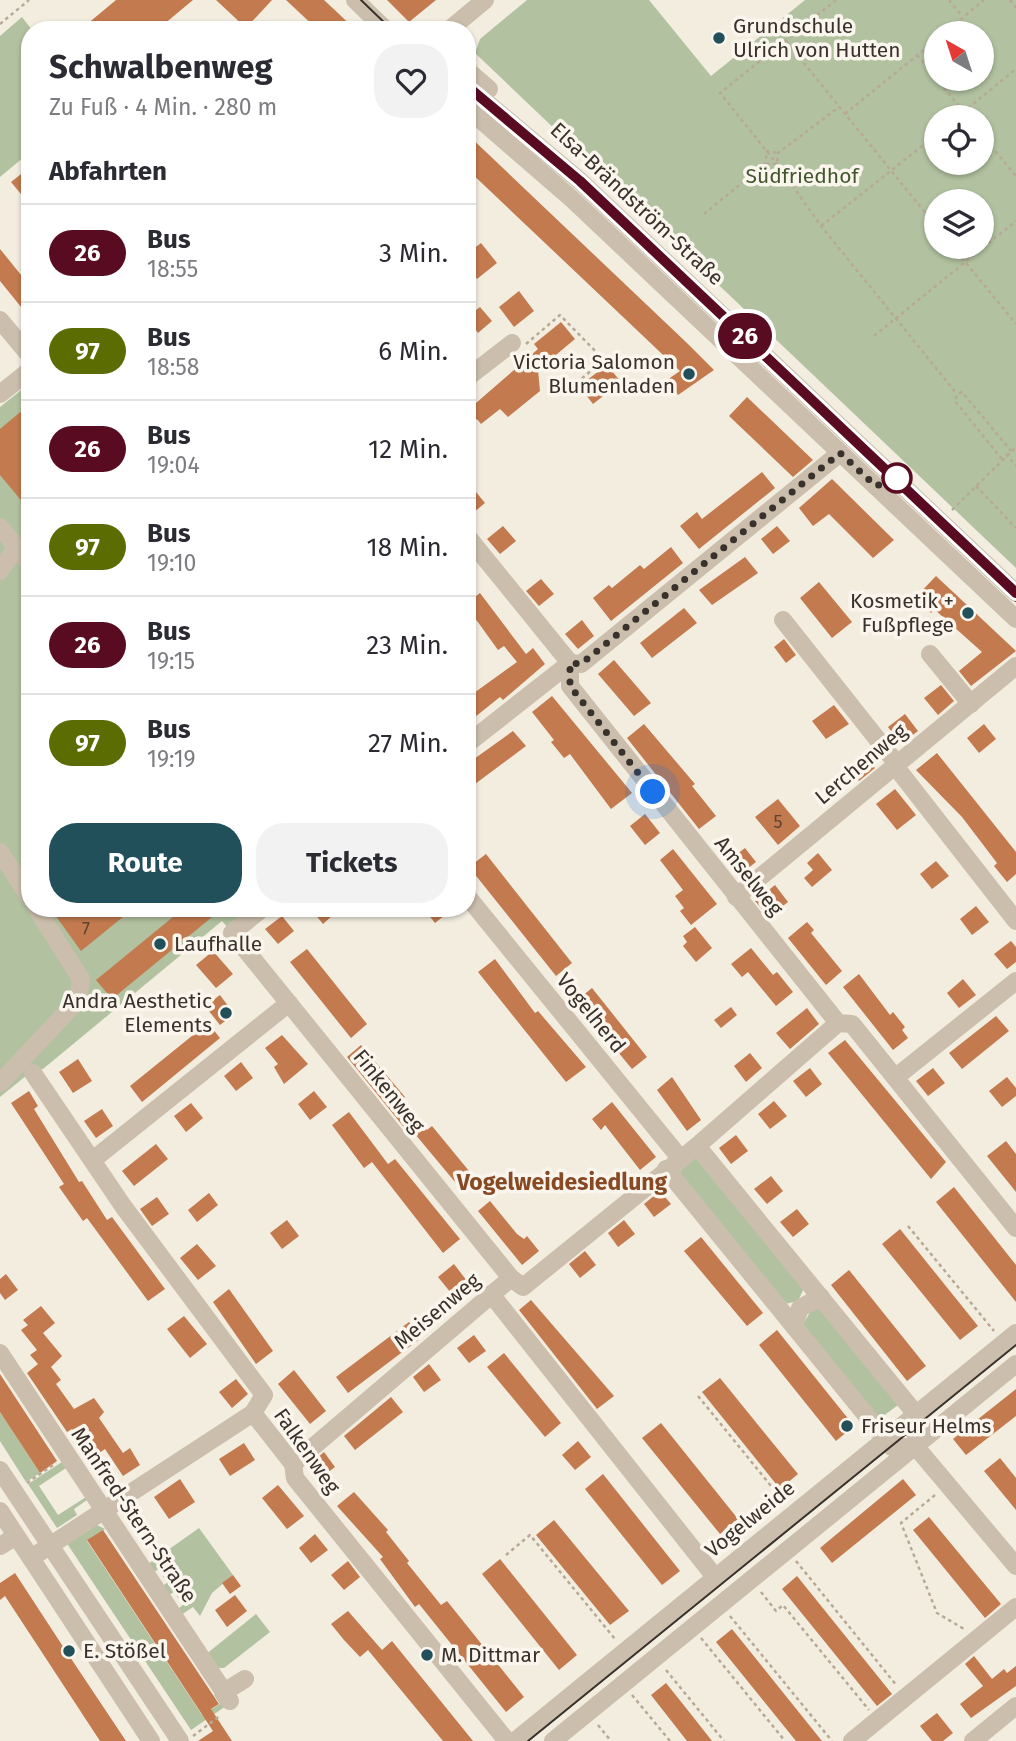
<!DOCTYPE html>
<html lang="de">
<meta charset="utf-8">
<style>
:root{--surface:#fff;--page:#f2f2f3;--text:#2b2b33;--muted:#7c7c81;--line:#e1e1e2;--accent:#214f5a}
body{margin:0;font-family:"Fira Sans",sans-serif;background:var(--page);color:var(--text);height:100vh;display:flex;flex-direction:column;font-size:26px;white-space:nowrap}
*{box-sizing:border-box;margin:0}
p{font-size:23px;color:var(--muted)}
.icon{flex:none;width:38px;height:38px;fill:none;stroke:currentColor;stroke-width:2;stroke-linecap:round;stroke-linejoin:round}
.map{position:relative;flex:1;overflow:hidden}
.drawer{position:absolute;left:21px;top:21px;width:455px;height:896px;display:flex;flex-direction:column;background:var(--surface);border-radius:28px;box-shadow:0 2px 5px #0004}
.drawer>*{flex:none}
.badge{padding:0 14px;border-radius:23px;font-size:24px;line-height:46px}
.needle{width:46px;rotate:321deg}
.buttons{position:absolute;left:924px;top:21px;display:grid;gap:14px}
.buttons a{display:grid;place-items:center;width:70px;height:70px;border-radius:50%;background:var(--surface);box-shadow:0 2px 5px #0004;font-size:35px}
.you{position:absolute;width:35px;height:35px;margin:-18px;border:5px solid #fff;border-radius:50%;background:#1a73e8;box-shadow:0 0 0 10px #1a73e833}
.map>.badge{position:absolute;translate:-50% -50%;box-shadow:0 0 0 4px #fff}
h2{padding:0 28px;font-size:26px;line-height:63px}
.round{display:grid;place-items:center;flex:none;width:74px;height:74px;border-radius:28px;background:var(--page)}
.overview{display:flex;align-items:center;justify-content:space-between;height:119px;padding:0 28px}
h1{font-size:33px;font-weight:700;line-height:52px}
.button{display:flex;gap:14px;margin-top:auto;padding:14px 28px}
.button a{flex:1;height:80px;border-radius:28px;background:var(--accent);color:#fff;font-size:28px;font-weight:700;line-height:80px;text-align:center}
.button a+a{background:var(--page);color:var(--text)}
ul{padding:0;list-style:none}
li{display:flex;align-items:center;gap:21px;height:98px;padding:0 28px;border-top:2px solid var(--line)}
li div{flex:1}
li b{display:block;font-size:26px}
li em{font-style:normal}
li .badge{min-width:77px;font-weight:700;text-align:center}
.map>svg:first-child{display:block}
.green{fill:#b2c2a0;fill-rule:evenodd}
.building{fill:#c37a4e}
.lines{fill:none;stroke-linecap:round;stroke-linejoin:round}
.path{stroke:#b7a996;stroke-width:2.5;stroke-dasharray:3.5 3.5;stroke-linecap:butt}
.minor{stroke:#cbbeac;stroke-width:18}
.tram{stroke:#39312b;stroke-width:2}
.line-casing{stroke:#fff;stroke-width:16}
.line{stroke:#590b22;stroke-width:10}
.walk{stroke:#39312b;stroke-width:7;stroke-dasharray:0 12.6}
.poi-dot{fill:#214f5a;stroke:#faf6ed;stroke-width:2.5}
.stop-dot{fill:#fff;stroke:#590b22;stroke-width:3.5}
.labels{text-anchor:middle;stroke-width:7;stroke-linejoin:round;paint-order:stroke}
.number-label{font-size:18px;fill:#5c4334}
.poi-label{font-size:21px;fill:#39312b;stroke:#faf6ed;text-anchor:start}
.park-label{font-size:21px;fill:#43572f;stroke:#faf6ed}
.street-label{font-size:21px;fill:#39312b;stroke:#faf6ed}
.neighbourhood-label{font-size:23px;font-weight:bold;fill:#874a25;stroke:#faf6ed}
</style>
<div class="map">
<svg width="1016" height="1741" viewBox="0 0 1016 1741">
<rect width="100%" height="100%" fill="#f3ede0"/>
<g class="green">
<path d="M527 0H649L711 76 805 0H1016V568L475 53 480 39ZM936 33H982V79H936ZM936 117H982V163H936ZM982 201V247H936V201Z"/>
<path d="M22 17 32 30H30V152L0 177V36Z"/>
<path d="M30 383V908H263L232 933 222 921 43 1069 32 1071 0 1097V407Z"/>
<path d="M702 1157 805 1286 798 1301 785 1304 678 1174 692 1158Z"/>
<path d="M821 1306 902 1402 878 1420 802 1327 811 1310Z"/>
<path d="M0 1412 40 1473 26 1482 0 1441Z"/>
<path d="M62 1462 66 1468 39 1486 58 1515 86 1497 87 1500 74 1509 77 1515 57 1528 28 1484Z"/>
<path d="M95 1524 105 1529 87 1541 202 1715 220 1704 214 1695 217 1692 226 1706 191 1730 66 1542Z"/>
<path d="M199 1528 233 1575 212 1593 200 1616 193 1607 178 1617 174 1612 183 1605 174 1592 164 1598 158 1589 167 1583 159 1569 149 1575 144 1567Z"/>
<path d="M256 1614 270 1632 224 1668H215L205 1655Z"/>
</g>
<g class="building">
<path d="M116 0H193L157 30H80Z"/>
<path d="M216 0H272L246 28Z"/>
<path d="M286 0H324L356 30H318Z"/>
<path d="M387 0H436L409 22Z"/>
<path d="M467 134 688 344 714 370 678 395 667 380 680 371 467 169Z"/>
<path d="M30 167V205L11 182Z"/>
<path d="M481 243 497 263 477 279 467 267V254Z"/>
<path d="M0 249 30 286V318L0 281Z"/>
<path d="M519 291 534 311 514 327 499 307Z"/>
<path d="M480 307 492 321 478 333 467 317Z"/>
<path d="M561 322 575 339 538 370 540 391 508 417 500 409 481 424 477 419 467 427V392L476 403 538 349 534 344Z"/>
<path d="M607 365 621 382 593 404 579 386Z"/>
<path d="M747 397 813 460 793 477 729 416Z"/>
<path d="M30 404V511L0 475V429Z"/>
<path d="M762 472 775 488 699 549 680 526 697 512 702 519Z"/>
<path d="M832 479 894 540 873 558 829 514 813 526 799 508Z"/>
<path d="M467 481 485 503 467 518Z"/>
<path d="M503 526 516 541 500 554 487 539Z"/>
<path d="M777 526 790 541 773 554 761 539Z"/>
<path d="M671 547 683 563 611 621 593 598 609 585 612 588 640 565 644 569Z"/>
<path d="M745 557 758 573 712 605 699 590Z"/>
<path d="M936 576 1016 651 971 686 959 671 982 652 934 609 931 613 915 598Z"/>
<path d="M541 579 554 594 539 606 526 591Z"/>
<path d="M819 582 852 622 832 638 800 598Z"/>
<path d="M480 593 526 654 533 648 545 664 503 700 500 697 475 717 467 707V698L517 662 504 646 498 650 467 607V603Z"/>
<path d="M684 608 697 623 652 658 640 643Z"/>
<path d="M582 620 594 636 578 649 565 634Z"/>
<path d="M784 639 796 655 786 663 774 647Z"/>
<path d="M614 660 651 703 634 716 598 674Z"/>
<path d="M941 685 954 701 938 715 924 698Z"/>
<path d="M552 696 632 793 611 809 570 754 564 758 551 742 554 740 532 712Z"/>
<path d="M834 705 849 724 826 739 812 721Z"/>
<path d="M905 714 918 731 901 744 888 727Z"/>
<path d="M644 724 695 784 692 786 716 816 699 829 627 738Z"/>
<path d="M984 724 996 739 979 753 967 738Z"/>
<path d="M513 731 526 746 467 790V764Z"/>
<path d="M937 753 1016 852V874L1007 882 994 866 997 863 962 817 916 770Z"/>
<path d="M864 755 875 768 859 781 848 768Z"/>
<path d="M895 789 916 815 897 830 876 804Z"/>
<path d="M778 799 800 826 778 845 755 817Z"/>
<path d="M645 814 660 833 645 845 630 826Z"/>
<path d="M745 848 756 862 738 876 727 862Z"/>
<path d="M673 849 717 904 691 925 680 911 684 908 675 896 683 890 660 860Z"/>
<path d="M818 853 832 870 812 887 804 878 813 870 807 863Z"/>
<path d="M486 854 572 963 556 976 469 867Z"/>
<path d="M936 861 949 876 932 889 920 874Z"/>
<path d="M775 885 788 902 769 917 755 901Z"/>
<path d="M976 906 989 922 972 935 960 919Z"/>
<path d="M50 908H134L81 951Z"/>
<path d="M184 908H223L112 999 96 980Z"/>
<path d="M310 908H341L323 924Z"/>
<path d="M423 908H454L435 923Z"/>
<path d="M282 916 294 931 278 944 265 929Z"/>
<path d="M807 922 814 930 811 933 842 971 826 985 788 938Z"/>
<path d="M695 927 712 948 696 962 683 946 687 942 683 936Z"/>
<path d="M1011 941 1016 947V962L1007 969 994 954Z"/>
<path d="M751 948 773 975 777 972 793 992 776 1006 748 972 742 977 731 964Z"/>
<path d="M307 949 367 1024 351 1038 290 962Z"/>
<path d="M213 951 233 974 216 988 196 965Z"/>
<path d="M495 959 535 1013 538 1011 586 1067 566 1082 478 972Z"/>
<path d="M859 974 890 1015 893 1012 905 1027 902 1030 908 1038 893 1050 843 987Z"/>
<path d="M963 979 976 995 959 1008 947 993Z"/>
<path d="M592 988 647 1057 632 1069 576 1001Z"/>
<path d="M220 995 234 1014 220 1025 205 1006Z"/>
<path d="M731 1007 737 1015 721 1028 714 1020Z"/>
<path d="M807 1008 819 1024 790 1049 776 1033Z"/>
<path d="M996 1016 1009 1031 962 1069 949 1053Z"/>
<path d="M208 1023 220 1038 142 1102 130 1086Z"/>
<path d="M282 1035 308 1064 284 1084 274 1067 278 1064 265 1048Z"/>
<path d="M845 1040 946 1162 931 1179 828 1053Z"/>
<path d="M361 1045 405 1097 402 1099 427 1130 432 1126 474 1177 460 1188 410 1128 407 1131 347 1057Z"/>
<path d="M750 1053 762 1068 746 1082 734 1066Z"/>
<path d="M78 1059 92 1081 73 1093 59 1072Z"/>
<path d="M241 1062 253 1078 236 1091 224 1076Z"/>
<path d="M810 1068 822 1084 806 1097 793 1081Z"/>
<path d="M933 1068 945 1083 928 1096 916 1081Z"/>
<path d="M672 1077 701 1120 687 1131 657 1090Z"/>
<path d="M1007 1077 1016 1088V1096L1002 1107 989 1091Z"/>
<path d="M29 1091 38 1106 34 1109 79 1182 82 1181 107 1220 112 1217 165 1289 148 1301 87 1218 83 1221 59 1187 64 1184 11 1103Z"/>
<path d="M314 1091 327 1107 310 1120 298 1104Z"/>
<path d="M774 1101 787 1116 770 1129 758 1114Z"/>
<path d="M612 1102 656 1157 640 1170 605 1125 601 1130 592 1119Z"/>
<path d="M191 1103 203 1118 186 1132 174 1116Z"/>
<path d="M102 1109 113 1126 96 1138 84 1121Z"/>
<path d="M349 1112 388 1164 395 1159 460 1239 443 1253 372 1162 364 1168 332 1125Z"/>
<path d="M736 1135 748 1151 731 1164 719 1148Z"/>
<path d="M1006 1141 1016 1154V1192L987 1156Z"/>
<path d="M156 1144 168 1159 134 1186 122 1171Z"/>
<path d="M771 1176 783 1191 767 1204 754 1189Z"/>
<path d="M954 1187 1016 1265V1302L936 1202Z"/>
<path d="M660 1191 671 1204 654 1217 644 1204Z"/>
<path d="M209 1193 218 1205 197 1222 188 1210Z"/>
<path d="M157 1197 169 1214 152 1226 140 1209Z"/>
<path d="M490 1201 517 1234 524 1239 527 1236 539 1251 522 1265 478 1211Z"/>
<path d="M797 1209 809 1224 793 1237 780 1222Z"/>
<path d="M287 1220 299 1236 282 1249 270 1233Z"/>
<path d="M624 1220 635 1234 618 1247 608 1233Z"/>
<path d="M900 1229 978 1326 960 1340 882 1244Z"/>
<path d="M701 1237 763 1313 747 1326 684 1251Z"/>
<path d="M197 1244 216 1266 198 1280 180 1258Z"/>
<path d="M585 1251 596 1265 580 1278 569 1264Z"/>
<path d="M454 1264 467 1281 451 1293 438 1277Z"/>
<path d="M849 1270 926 1366 907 1381 831 1285Z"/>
<path d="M6 1274 18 1290 5 1300 0 1293V1279Z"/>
<path d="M229 1289 273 1351 256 1364 213 1302Z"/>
<path d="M531 1300 614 1396 597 1409 519 1310Z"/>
<path d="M41 1306 55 1323 43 1333 62 1356 51 1367 61 1380 56 1384 74 1409 94 1398 104 1412 99 1418 123 1453 130 1448 140 1465 123 1476 105 1449 92 1458 72 1429 67 1432 27 1373 38 1364 30 1355 37 1350 21 1330 28 1325 23 1320Z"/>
<path d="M184 1316 207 1344 190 1358 167 1329Z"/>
<path d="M409 1322 421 1338 348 1393 336 1377Z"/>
<path d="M777 1330 854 1426 836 1441 759 1345Z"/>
<path d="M474 1335 486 1351 469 1363 457 1348Z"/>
<path d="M504 1353 561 1423 545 1437 487 1367Z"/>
<path d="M429 1364 441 1380 424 1392 413 1377Z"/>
<path d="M294 1370 326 1411 310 1424 278 1384Z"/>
<path d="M0 1374 57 1461 40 1473 0 1412Z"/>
<path d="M720 1378 798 1474 780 1489 702 1392Z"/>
<path d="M236 1379 248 1394 232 1408 219 1392Z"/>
<path d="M1016 1389V1416L966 1455 953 1439Z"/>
<path d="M391 1397 403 1412 355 1450 344 1436Z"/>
<path d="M661 1423 738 1519 720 1534 642 1438Z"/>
<path d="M578 1441 591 1457 575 1470 562 1455Z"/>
<path d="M244 1443 255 1460 230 1476 219 1459Z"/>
<path d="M324 1452 335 1467 318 1480 308 1466Z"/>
<path d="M1000 1458 1016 1478V1510L984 1471Z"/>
<path d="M603 1474 680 1571 662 1585 585 1489Z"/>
<path d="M180 1479 195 1502 169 1519 154 1497Z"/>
<path d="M903 1479 916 1495 832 1563 820 1548Z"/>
<path d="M278 1485 304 1516 287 1529 262 1498Z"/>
<path d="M354 1492 388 1530 386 1532 409 1561 407 1563 441 1605 447 1601 524 1697 506 1712 419 1604 415 1607 380 1559 383 1557 337 1506Z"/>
<path d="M929 1517 1001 1604 985 1618 913 1530Z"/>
<path d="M554 1520 629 1611 610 1625 536 1535Z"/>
<path d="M103 1530 219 1704 211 1709 232 1741H198L213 1731 87 1540Z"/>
<path d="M315 1534 328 1550 311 1563 299 1548Z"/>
<path d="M500 1559 577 1655 559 1670 482 1574Z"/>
<path d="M348 1561 360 1577 344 1590 331 1575Z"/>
<path d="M15 1573 62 1645 126 1741H100L5 1596 0 1600V1583Z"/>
<path d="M233 1575 241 1586 230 1594 222 1583Z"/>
<path d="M797 1576 892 1694 877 1706 782 1589Z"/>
<path d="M235 1595 247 1611 227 1627 215 1610Z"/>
<path d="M348 1611 382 1650 392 1641 473 1741H443L368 1650 360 1657 344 1640 331 1624Z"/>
<path d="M732 1629 781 1690 822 1741H796L716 1642Z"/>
<path d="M974 1656 992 1679 1004 1669 1007 1673 1016 1666V1686L971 1718 960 1704 983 1686 965 1664Z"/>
<path d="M666 1683 690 1713 712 1741H687L651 1695Z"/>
<path d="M937 1713 953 1733 943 1741H932L920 1726Z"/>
</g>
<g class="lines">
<g class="path">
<path d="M836 0 720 93 777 164 821 226 957 394"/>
<path d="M949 0 962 16"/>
<path d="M1010 0 1016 8"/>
<path d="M0 24 29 0"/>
<path d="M400 30 406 23"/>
<path d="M944 33 984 0"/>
<path d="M786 41 936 226"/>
<path d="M917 55 968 117"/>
<path d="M845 114 936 40"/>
<path d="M957 117 1016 69"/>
<path d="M982 135 1016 176"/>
<path d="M766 164H777L778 153 839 107"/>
<path d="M704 214 765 164 767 151 778 153"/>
<path d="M821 226 936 135"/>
<path d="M953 247 1016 324"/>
<path d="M874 336 1016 221"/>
<path d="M526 344 560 315 604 360 579 381"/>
<path d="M1006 454 1016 466"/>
<path d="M1002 459 955 401 957 394 962 392 1011 451"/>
<path d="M976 486 1016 528"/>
<path d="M952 510 1016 447"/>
<path d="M908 1226 994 1331"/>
<path d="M698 1396 784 1502"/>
<path d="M27 1483 56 1463"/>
<path d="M935 1495 901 1523 937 1613 964 1629"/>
<path d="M506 1555 530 1535 615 1639"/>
<path d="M796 1561 897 1686"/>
<path d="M761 1592 776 1611 783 1605 869 1710"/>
<path d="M730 1616 832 1741"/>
<path d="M701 1638 785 1741"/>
<path d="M666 1670 724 1741"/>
<path d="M632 1695 670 1741"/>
<path d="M598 1725 611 1741"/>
<path d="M193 1736 221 1715"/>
</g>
<g class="minor">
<path d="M355 0 386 30"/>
<path d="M449 30 485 0"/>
<path d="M467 70 489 89"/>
<path d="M467 86 580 181 1016 593"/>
<path d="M467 108 572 199 1016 619"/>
<path d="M0 320 30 356"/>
<path d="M467 378 512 343"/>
<path d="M0 394 30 370"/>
<path d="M0 527 30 564"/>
<path d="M467 536 570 663V686L838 1023 852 1024 1016 1228"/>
<path d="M0 571 16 547"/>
<path d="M783 620 897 764"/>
<path d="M930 654 971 704"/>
<path d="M467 744 570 663 581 664 840 453"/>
<path d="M895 766 1016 921"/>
<path d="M0 852 30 898"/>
<path d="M467 896 680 1158"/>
<path d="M736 897 1016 666"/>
<path d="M263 908 232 933 511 1278 523 1287 697 1146 838 1023"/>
<path d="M896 1077 1016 981"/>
<path d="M0 1083 78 1000 81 979 36 908"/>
<path d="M697 1146 915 1413 916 1447"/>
<path d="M94 1159 289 1003"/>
<path d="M666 1169 892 1447H916"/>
<path d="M491 1294 715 1577"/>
<path d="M794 1326 800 1308 821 1297"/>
<path d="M0 1353 230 1701"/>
<path d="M253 1413 293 1464 295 1478 507 1741"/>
<path d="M916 1447 1016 1566"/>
<path d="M293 1464 511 1278"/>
<path d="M0 1470 180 1741"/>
<path d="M0 1511 151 1741"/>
<path d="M0 1546 16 1536"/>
<path d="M31 1558 253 1413 264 1395 123 1206 33 1073"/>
<path d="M224 1692 245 1679"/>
<path d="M515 1741 1016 1333"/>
<path d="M553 1741 1016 1364"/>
<path d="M852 1741 1016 1607"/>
<path d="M973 1741 1016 1706"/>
</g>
<g class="tram">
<path d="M361 0 392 30"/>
<path d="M467 93 579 186 1016 601"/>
<path d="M528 1741 1016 1345"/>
</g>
</g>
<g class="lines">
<defs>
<path id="line" d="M467 86 580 181 1016 593"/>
</defs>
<use href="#line" class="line-casing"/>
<use href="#line" class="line"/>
<path class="walk" d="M653 792 570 686V663L581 664 840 453 876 486 897 478"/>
</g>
<g class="poi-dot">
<circle cx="719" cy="38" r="7"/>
<circle cx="689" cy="374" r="7"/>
<circle cx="968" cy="613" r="7"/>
<circle cx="160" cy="944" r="7"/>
<circle cx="226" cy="1013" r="7"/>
<circle cx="847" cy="1426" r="7"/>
<circle cx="69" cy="1651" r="7"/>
<circle cx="427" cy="1655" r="7"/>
</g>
<circle class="stop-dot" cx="897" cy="478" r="14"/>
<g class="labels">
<g class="number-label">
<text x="778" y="828">5</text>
<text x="86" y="935">7</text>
</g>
<g class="poi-label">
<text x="733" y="33">Grundschule<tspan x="733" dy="24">Ulrich von Hutten</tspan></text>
<text x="675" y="369" text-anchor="end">Victoria Salomon<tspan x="675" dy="24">Blumenladen</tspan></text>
<text x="954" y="608" text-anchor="end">Kosmetik +<tspan x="954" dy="24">Fußpflege</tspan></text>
<text x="174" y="951">Laufhalle</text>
<text x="212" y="1008" text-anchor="end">Andra Aesthetic<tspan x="212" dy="24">Elements</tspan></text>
<text x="861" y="1433">Friseur Helms</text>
<text x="83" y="1658">E. Stößel</text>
<text x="441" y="1662">M. Dittmar</text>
</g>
<g class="park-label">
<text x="802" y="183">Südfriedhof</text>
</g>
<g class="street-label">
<text transform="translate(637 204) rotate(43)" y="7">Elsa-Brändström-Straße</text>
<text transform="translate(861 764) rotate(-40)" y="7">Lerchenweg</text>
<text transform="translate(749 876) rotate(51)" y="7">Amselweg</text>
<text transform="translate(591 1013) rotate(51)" y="7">Vogelherd</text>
<text transform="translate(389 1091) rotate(51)" y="7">Finkenweg</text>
<text transform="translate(437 1311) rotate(-40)" y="7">Meisenweg</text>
<text transform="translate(307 1451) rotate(55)" y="7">Falkenweg</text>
<text transform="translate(134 1515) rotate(56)" y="7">Manfred-Stern-Straße</text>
<text transform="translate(750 1519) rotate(-39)" y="7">Vogelweide</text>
</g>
<g class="neighbourhood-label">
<text x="562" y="1190">Vogelweidesiedlung</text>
</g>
</g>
</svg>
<div class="buttons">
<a><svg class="needle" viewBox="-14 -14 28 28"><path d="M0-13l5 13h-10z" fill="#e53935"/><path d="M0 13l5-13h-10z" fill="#7c7c81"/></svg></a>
<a><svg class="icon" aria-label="locate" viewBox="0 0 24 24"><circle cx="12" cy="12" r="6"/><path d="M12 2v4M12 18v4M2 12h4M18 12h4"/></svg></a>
<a><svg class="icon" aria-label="layers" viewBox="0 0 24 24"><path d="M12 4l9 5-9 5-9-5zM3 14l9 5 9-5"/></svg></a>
</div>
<div class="you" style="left:653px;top:792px"></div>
<b class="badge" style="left:745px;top:336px;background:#590b22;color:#fff">26</b>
<section class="drawer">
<div class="overview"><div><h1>Schwalbenweg</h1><p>Zu Fuß · 4 Min. · 280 m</p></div><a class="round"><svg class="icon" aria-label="heart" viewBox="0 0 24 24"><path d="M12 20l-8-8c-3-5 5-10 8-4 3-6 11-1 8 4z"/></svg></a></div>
<h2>Abfahrten</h2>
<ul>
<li><span class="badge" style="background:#590b22;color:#fff">26</span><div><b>Bus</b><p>18:55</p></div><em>3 Min.</em></li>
<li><span class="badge" style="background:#5a6c02;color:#fff">97</span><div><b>Bus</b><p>18:58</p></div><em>6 Min.</em></li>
<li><span class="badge" style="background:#590b22;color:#fff">26</span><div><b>Bus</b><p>19:04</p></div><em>12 Min.</em></li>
<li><span class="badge" style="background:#5a6c02;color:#fff">97</span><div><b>Bus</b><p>19:10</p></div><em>18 Min.</em></li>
<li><span class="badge" style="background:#590b22;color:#fff">26</span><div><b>Bus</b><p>19:15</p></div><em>23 Min.</em></li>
<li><span class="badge" style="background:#5a6c02;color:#fff">97</span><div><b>Bus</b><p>19:19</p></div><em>27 Min.</em></li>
</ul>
<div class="button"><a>Route</a><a>Tickets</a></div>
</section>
</div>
